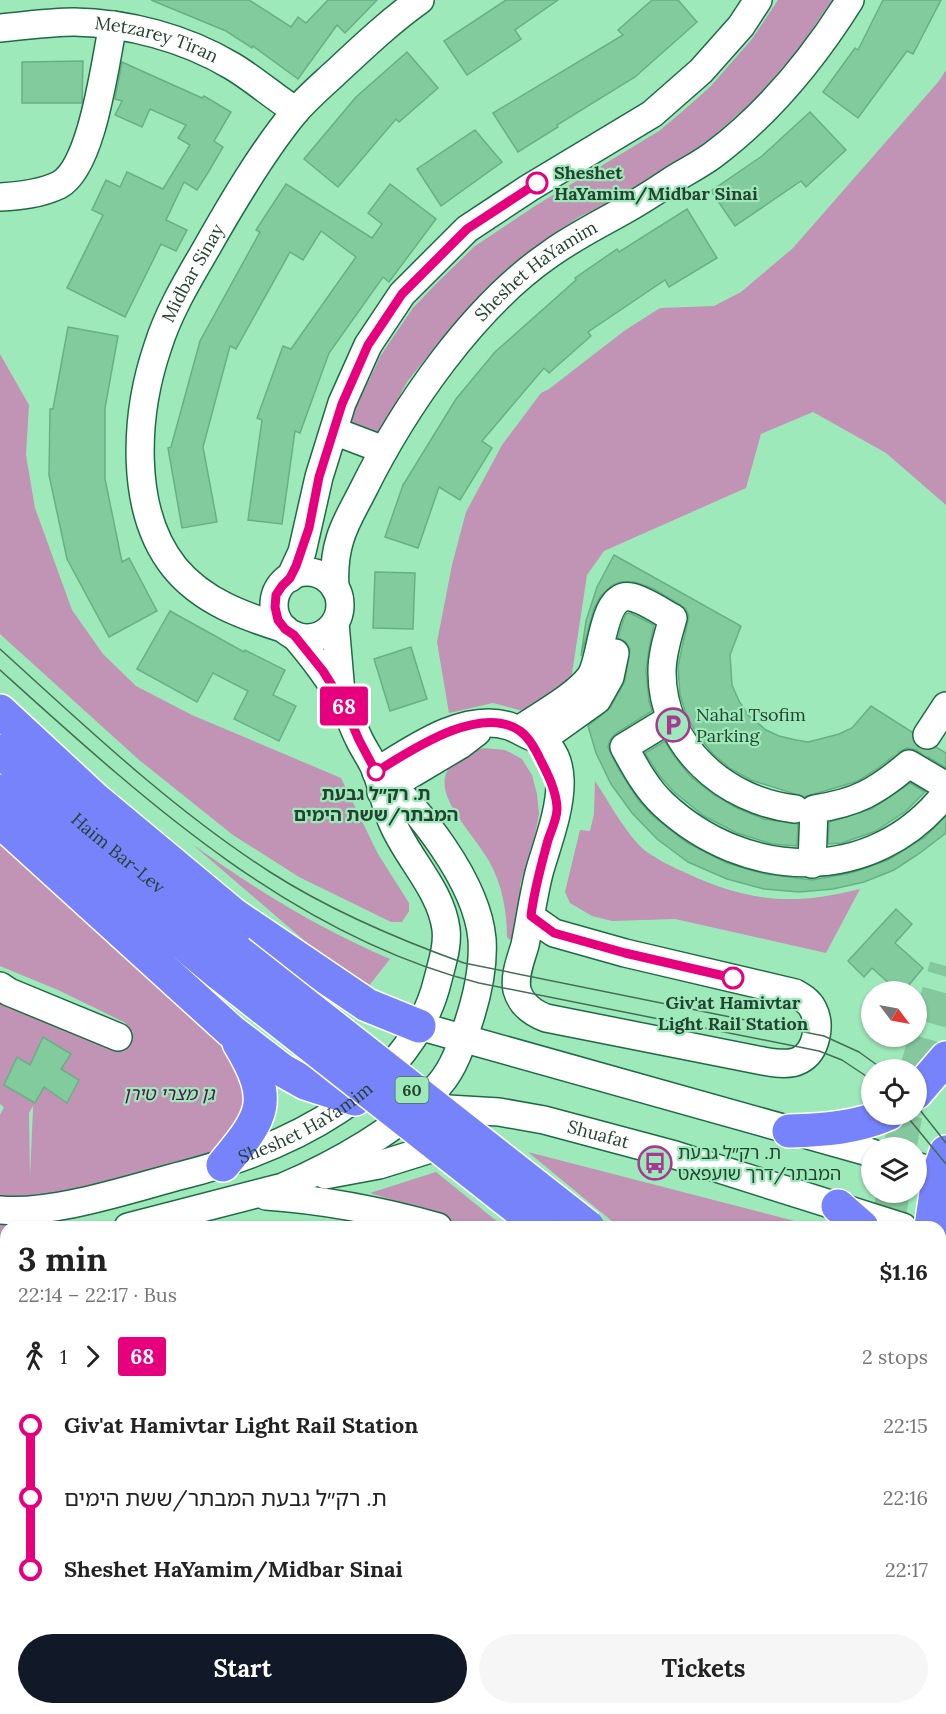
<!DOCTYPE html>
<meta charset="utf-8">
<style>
:root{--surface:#fff;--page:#f6f6f6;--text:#222;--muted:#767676;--accent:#111827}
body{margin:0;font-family:Lora,"Noto Sans Hebrew",serif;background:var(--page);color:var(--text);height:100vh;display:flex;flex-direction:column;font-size:22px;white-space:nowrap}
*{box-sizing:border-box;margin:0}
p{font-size:20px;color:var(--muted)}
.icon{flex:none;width:33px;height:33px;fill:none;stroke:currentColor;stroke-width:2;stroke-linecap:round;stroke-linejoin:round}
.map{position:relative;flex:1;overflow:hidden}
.sheet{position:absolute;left:0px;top:1221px;width:946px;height:494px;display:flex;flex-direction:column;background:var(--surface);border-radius:18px 18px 0 0;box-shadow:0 2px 4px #0004}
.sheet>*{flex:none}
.badge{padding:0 12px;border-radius:4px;font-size:21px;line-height:39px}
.needle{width:39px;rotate:122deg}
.controls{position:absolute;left:861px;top:981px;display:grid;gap:12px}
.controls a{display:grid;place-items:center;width:66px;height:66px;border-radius:50%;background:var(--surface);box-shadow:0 2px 4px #0004;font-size:30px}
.map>.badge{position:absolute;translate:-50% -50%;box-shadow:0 0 0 3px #fff}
.legs{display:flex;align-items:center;gap:9px;height:66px;padding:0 18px;font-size:20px}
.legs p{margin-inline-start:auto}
.summary{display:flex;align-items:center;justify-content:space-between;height:102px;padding:0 18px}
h1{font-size:33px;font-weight:800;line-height:45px}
.action{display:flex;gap:12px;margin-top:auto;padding:12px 18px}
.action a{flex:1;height:69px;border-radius:36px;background:var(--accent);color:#fff;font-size:24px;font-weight:800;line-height:69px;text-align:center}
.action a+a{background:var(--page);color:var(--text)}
ul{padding:0 18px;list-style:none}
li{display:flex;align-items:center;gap:21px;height:72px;font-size:22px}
li i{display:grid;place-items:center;width:9px;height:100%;margin:0 8px;background:currentColor}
li i::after{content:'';width:15px;height:15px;margin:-8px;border:4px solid;border-radius:50%;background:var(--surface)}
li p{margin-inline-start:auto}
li:first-child i{background:linear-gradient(#0000 50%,currentColor 0)}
li:last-child i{background:linear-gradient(currentColor 50%,#0000 0)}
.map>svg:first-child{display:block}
.green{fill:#c193b5;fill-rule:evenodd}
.building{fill:#81cb9d;stroke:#67b084;stroke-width:1.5}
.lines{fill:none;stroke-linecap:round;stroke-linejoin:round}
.minor-tunnel{stroke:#85c89e;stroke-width:27;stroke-dasharray:27 14;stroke-linecap:butt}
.highway-tunnel{stroke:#85c89e;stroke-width:33;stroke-dasharray:33 16;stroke-linecap:butt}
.minor-casing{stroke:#1e6b43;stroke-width:30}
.highway-casing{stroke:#fff;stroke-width:36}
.minor{stroke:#fff;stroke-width:27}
.highway{stroke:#7783fa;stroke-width:33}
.tram{stroke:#436e53;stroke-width:1.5}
.highway-bridge-casing{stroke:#fff;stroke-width:36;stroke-linecap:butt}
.highway-bridge{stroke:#7783fa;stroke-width:33}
.line-1-casing{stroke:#fff;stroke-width:14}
.line-1{stroke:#e6007e;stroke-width:9}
.stop-1-dot{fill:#fff;stroke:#e6007e;stroke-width:3}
.labels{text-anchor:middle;stroke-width:4.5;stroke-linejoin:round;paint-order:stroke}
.shield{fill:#9ee9ba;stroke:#487459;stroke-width:1.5}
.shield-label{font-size:16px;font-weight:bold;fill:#23422f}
.street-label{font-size:18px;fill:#23422f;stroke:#9ee9ba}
.stop-label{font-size:18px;font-weight:bold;fill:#23422f;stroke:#9ee9ba}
.poi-label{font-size:18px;fill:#23422f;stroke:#9ee9ba;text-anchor:start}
.park-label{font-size:18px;font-style:italic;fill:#531548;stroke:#9ee9ba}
</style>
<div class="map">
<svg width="946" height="1714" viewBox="0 0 946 1714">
<rect width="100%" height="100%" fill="#9ee9ba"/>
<g class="green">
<path d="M778 0H832L798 50 754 100 726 125 700 147 618 198 579 217 538 245 508 268 483 291 439 342 407 382 377 437 347 426 381 355 413 308 435 285 475 246 535 206 659 131 684 110 710 87 752 39Z"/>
<path d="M946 70V505L886 453 813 412 761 434 746 488 604 551 587 575 571 680 530 713 493 703 449 713 437 642 452 565 466 512 502 445 541 393 549 389 624 331 660 308 714 306 741 292 793 248 939 81Z"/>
<path d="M0 354 29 405 26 455 35 508 72 610 103 654 136 686 192 715 341 778 378 854 409 903V911L402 922H391L299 877 233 835 138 759 0 634Z"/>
<path d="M483 748 505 750 522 759 532 775 537 794 539 814 535 835 520 885V899L514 940H510L507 937C507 911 502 884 489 861 466 821 405 772 483 748Z"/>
<path d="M595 781C609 802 622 827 639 845 649 856 673 867 686 873 749 902 793 906 860 889L826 953 675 919 612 921 592 916 570 903 565 892 580 830 590 831 594 814Z"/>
<path d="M0 840 230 1052 249 1101 217 1156 29 1201 0 1197V1115L4 1107 0 1104V992L117 1040 126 1023 58 990 0 966ZM43 1037 70 1054 61 1069 79 1081 67 1103 44 1087 35 1103 4 1085 17 1057 30 1065ZM33 1106V1110L30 1177 29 1113Z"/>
<path d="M192 844C253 888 320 929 390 959L368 987 313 948Z"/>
<path d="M528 1152 810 1225 814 1227H619Z"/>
<path d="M436 1172 504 1227H465L431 1212 370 1193Z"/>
<path d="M0 1212 6 1217 12 1227H6V1272L0 1278Z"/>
<path d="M940 1395 946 1409V1495L941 1491Z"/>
<path d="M0 1628 6 1632V1708L72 1709 75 1714H0Z"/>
<path d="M941 1646 946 1651V1714H691L693 1708H940Z"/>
</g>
<g class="building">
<path d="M151 0H249L291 27 298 17 306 23 328 0H377L345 33 337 25 298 79 253 46 252 48 226 31Z"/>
<path d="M506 0H558L515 30 521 39 467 75 444 41Z"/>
<path d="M652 0H678L697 22 635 77 557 125 558 127 518 152 493 113 623 35 618 30Z"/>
<path d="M883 0H941L913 54 907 51 858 118 823 92 855 48 858 50Z"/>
<path d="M407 52 438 88 399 122 396 119 338 187 304 159 356 97Z"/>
<path d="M83 61 82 103H22V62Z"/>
<path d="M122 62 202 98 204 96 231 112 214 141 223 147 209 171 197 190 184 182 166 220 187 230 176 251 161 244 125 317 67 288 103 215 92 210 106 180 120 187 127 172 163 189 190 145 178 138 186 125 150 109 142 127 115 115 122 101 115 99Z"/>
<path d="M810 112 846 150 806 187 801 181 735 226 711 191 762 156Z"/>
<path d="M475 130 502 162 441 206 417 169Z"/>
<path d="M286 184 372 238 382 224 368 213 390 184 436 219 389 282 383 277 329 353 300 433 295 431 282 524 248 520 262 420 257 418 283 346 291 349 356 257 321 231 303 260 290 252 236 349 230 346 203 447 217 522 182 528 168 448 171 447 200 341 260 232 256 230Z"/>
<path d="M687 209 717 258 669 287 665 280 588 332 591 336 549 373 544 368 482 441 492 448 460 500 439 487 418 548 385 537 403 485 456 399 495 352 576 280 575 278 617 249 619 252Z"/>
<path d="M68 327 118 336 105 408V479L122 562 129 558 157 611 109 637 67 559 49 475 50 409H53Z"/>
<path d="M614 555 741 626 730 655 732 685 739 701 748 715 766 730 779 736 796 740 808 742 820 739 839 734 852 728 871 706 912 732 913 742 919 748 927 751 936 747 946 753V768L917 750 907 748 899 752 877 769 858 781 804 797 751 780 731 769 713 754 699 737 687 717 680 695 678 666 689 616 686 609 681 605 654 589 635 582H620L611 586 600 597 594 608 581 656 586 621 597 587Z"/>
<path d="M375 572 415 573 413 629 373 628Z"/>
<path d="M170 611 244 652 245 650 285 670 273 695 296 706 279 741 234 719 248 691 213 673 197 702 137 669Z"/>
<path d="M630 613 654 625 649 649 646 671 649 701 652 711 615 734 610 740 608 747 619 770 639 801 653 816 686 842 727 863 765 874 812 880 851 873 888 860 925 837 946 816V833L920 853 894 870 864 882 833 889 799 892 764 889 727 879 688 862 657 839 632 813 611 784 596 753 588 726 610 708 625 681 630 649 626 642 618 638 623 621 626 614Z"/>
<path d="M411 647 427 699 390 711 374 659Z"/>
<path d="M665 741 674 756 690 776 714 795 737 808 764 819 798 824 797 846 772 844 737 833 704 816 674 792 659 775 645 753Z"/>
<path d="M910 783 925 792 906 811 876 831 842 843 828 844 829 822 871 809Z"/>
<path d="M896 909 912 924 895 943 923 968 903 992H899L872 968 864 977 848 961Z"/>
<path d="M43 1037 71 1054 61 1069 79 1080 67 1103 44 1087 35 1103 4 1085 17 1057 30 1065Z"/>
</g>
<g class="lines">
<path class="minor-tunnel" d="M888 778 901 768 927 735"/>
<g class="highway-tunnel">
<path d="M916 1070 946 966"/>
<path d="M900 1148 906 1114"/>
<path d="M888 1227 893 1192"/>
</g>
<defs>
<g id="minor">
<path id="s1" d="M0 28C24 26 49 22 74 22 128 23 185 38 232 66 254 79 274 97 296 111"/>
<path d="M0 197C20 196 40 194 59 185 93 167 105 61 113 25"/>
<path d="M334 431 384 450"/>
<circle cx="307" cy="605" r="33"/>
<path d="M290 578 302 552 319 477 342 403 368 345 402 294 467 229 529 188 652 114 701 71 741 26 758 0"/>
<path id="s2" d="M335 588C334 572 335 555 340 539 345 522 355 506 363 490 404 407 473 307 550 254 575 236 602 223 628 208 644 199 659 189 674 179 687 171 701 164 713 155 769 113 813 59 850 0"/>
<path d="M335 623 341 693"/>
<path id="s3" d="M285 629C244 616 203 602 175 568 128 510 135 413 158 346 169 311 188 280 206 249 232 203 262 152 295 112 307 98 321 86 334 74 362 48 389 22 420 0"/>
<path d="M670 719 624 747C635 767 646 788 663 804 745 881 873 887 946 793"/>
<path d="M519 730C589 747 551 829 539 873 533 897 530 921 525 945 521 959 514 975 517 990 521 1004 533 1013 546 1018L763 1061C775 1063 789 1066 800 1060 817 1051 821 1024 813 1009 809 1001 802 997 795 993L625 953 554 933 531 917"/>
<path d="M519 730C539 716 576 696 590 677 603 659 601 591 631 597 645 600 660 611 673 618 668 636 662 653 662 672 662 746 725 801 795 809"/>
<path d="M927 735 946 706"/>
<path d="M541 740 597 700 610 677 615 653"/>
<path d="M376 772C413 749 464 712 509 726 518 729 526 735 535 738"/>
<path d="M381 792 460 745 477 732"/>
<path d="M812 864 814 809C856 803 876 792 909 764L946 786"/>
<path d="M0 986 9 992 118 1037"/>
<path d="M419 1026 872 1153"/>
<path id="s4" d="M431 1108 499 1112 544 1120 675 1155 903 1227"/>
<path d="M916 1166 946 1175"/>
<path d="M325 1175 379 1165 456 1141"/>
<path d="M266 1196C325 1200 382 1211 438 1227"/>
<path id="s5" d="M0 1210C54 1215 129 1189 183 1175 286 1149 411 1092 438 979 442 963 448 946 446 929 441 890 408 859 393 824 385 807 383 788 376 771 372 760 364 750 359 739 353 727 349 714 342 702 329 677 312 656 294 635"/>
<path d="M128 1227 283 1187C334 1165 402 1128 439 1085 454 1068 461 1046 468 1024 477 997 484 968 482 939 477 882 419 808 377 772"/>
<path d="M0 1278 6 1272"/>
<path d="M0 1316 6 1323"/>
<path d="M0 1400 6 1404"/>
<path d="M241 1708 245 1714"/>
<path d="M290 1708 294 1714"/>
</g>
<g id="highway">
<path d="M0 711 96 800 234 915 367 1005 419 1026"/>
<path id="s6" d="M0 751 89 830 238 952"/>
<path d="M0 791 220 974"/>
<path d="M0 821 231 1031 282 1070 305 1083 355 1099"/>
<path d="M916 1093 946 1058"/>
<path d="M789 1131C823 1130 856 1128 888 1114"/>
<path d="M223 1165C264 1116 274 1101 239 1043"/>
<path d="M838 1206 862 1227"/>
<path d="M931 1227 939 1173 946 1152"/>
<path d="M940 1339 946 1354"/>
<path d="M940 1506 946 1511"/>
<path d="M940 1552 946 1557"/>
<path d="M940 1605 946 1610"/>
</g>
</defs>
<use href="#minor" class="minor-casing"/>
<use href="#highway" class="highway-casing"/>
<use href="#minor" class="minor"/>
<use href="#highway" class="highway"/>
<g class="tram">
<path d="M0 649C86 727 172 809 270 872 331 911 397 939 464 963L824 1036 859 1052 884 1070"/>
<path d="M0 670C141 797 290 935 479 983L819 1051 842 1060 872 1080"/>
<path d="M916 1105 946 1143"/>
<path d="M905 1114 946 1164"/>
</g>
<defs>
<g id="highway-bridge">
<path d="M238 952 588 1227"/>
<path d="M220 974 541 1227"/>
</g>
</defs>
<use href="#highway-bridge" class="highway-bridge-casing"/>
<use href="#highway-bridge" class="highway-bridge"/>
</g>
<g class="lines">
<defs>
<path id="line-1" d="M537 183 467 229 402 294 368 345 342 404 319 477 309 528 296 566 290 578 282 586 276 595 275 607 278 620 285 629 294 635 323 671 343 703 359 740 376 772C410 751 480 703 520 731 530 738 536 750 541 761 548 774 557 794 557 809 557 819 551 831 548 840 541 866 534 890 531 916L554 933 625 953 733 978"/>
</defs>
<use href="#line-1" class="line-1-casing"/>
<use href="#line-1" class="line-1"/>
</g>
<defs>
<symbol id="parking-ring" viewBox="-11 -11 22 22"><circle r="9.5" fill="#9ee9ba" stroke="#a93894" stroke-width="1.5"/><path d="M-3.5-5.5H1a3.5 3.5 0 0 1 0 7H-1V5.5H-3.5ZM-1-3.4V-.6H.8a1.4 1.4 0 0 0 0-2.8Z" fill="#a93894"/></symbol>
<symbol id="bus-ring" viewBox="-11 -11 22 22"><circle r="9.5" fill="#9ee9ba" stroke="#a93894" stroke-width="1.5"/><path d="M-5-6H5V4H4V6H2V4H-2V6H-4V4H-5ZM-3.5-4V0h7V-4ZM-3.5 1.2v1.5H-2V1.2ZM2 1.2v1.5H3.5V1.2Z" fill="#a93894"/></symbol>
</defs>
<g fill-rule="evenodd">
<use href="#parking-ring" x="654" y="706" width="38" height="38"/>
<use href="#bus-ring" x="636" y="1144" width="38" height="38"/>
</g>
<g class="stop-1-dot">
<circle cx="537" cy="183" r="10"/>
<circle cx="376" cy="772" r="8"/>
<circle cx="733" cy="978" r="10"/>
</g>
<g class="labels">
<rect class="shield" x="395.5" y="1077" width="33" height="26" rx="4.5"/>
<g class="shield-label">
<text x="412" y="1096">60</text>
</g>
<g class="street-label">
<text dy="6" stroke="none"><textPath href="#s1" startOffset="159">Metzarey Tiran</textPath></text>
<text dy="6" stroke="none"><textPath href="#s2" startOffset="386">Sheshet HaYamim</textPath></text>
<text dy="6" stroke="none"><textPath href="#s3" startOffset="440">Midbar Sinay</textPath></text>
<text dy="6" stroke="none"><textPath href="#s6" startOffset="156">Haim Bar-Lev</textPath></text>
<text dy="6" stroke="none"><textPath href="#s5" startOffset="321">Sheshet HaYamim</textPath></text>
<text dy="6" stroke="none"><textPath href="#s4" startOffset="170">Shuafat</textPath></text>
</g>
<g class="stop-label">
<text x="554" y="179" text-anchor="start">Sheshet<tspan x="554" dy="21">HaYamim/Midbar Sinai</tspan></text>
<text x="376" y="800">ת. רק״ל גבעת<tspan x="376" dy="21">המבתר/ששת הימים</tspan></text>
<text x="733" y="1009">Giv'at Hamivtar<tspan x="733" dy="21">Light Rail Station</tspan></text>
</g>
<g class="poi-label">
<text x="696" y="721">Nahal Tsofim<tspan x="696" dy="21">Parking</tspan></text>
<text x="678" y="1159">ת. רק״ל גבעת<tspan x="678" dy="21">המבתר/דרך שועפאט</tspan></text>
</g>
<g class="park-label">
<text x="169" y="1100">גן מצרי טירן</text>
</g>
</g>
</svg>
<div class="controls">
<a><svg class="needle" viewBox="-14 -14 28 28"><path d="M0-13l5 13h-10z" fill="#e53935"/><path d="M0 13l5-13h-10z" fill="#767676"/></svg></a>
<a><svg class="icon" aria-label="locate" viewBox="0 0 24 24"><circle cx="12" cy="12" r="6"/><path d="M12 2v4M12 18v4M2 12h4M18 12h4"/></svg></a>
<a><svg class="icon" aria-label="layers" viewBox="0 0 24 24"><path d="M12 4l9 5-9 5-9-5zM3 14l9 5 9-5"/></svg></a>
</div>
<b class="badge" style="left:344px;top:706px;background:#e6007e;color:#fff">68</b>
<section class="sheet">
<div class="summary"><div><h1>3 min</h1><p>22:14 – 22:17 · Bus</p></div><b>$1.16</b></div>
<div class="legs"><svg class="icon" aria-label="walk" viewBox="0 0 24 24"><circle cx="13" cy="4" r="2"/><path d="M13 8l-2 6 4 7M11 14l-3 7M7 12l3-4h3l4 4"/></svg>1<svg class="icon" aria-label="forward" viewBox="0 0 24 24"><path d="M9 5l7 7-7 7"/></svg><b class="badge" style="background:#e6007e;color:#fff">68</b><p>2 stops</p></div>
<ul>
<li><i style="color:#e6007e"></i><b>Giv'at Hamivtar Light Rail Station</b><p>22:15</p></li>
<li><i style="color:#e6007e"></i><span>ת. רק״ל גבעת המבתר/ששת הימים</span><p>22:16</p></li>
<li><i style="color:#e6007e"></i><b>Sheshet HaYamim/Midbar Sinai</b><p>22:17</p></li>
</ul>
<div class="action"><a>Start</a><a>Tickets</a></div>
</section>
</div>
